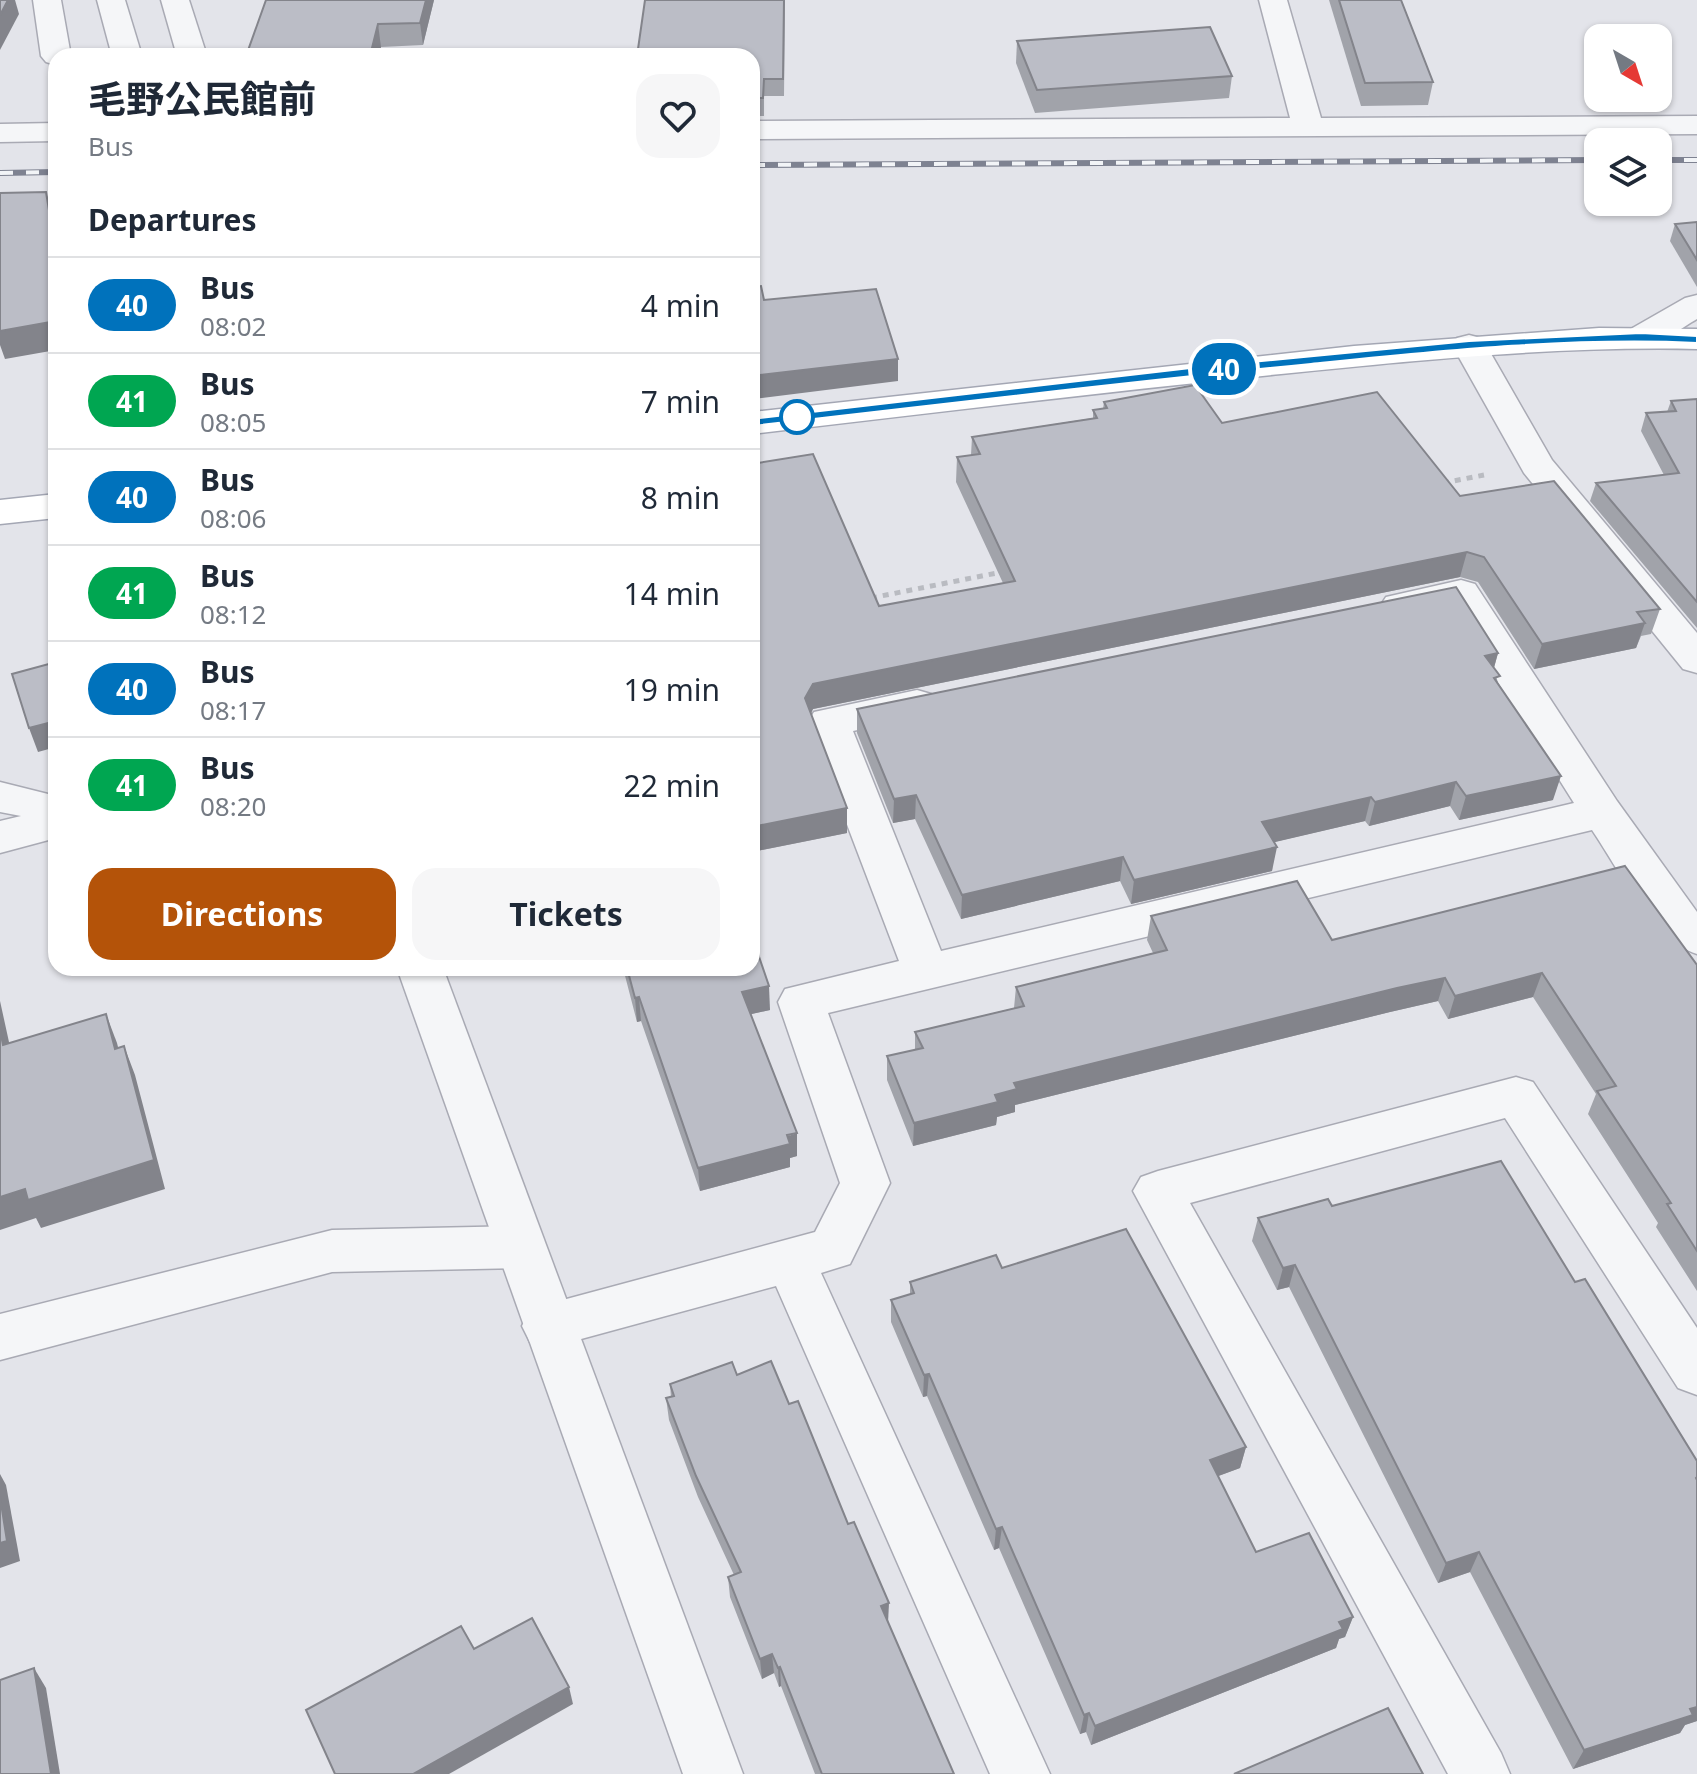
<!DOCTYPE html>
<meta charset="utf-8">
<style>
:root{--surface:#fff;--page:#f6f6f7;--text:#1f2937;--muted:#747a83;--line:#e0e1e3;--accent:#b45309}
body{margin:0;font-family:"Noto Sans","Noto Sans JP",sans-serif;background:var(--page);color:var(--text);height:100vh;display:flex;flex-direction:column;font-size:30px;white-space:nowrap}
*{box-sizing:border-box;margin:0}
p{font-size:26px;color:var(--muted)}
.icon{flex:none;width:44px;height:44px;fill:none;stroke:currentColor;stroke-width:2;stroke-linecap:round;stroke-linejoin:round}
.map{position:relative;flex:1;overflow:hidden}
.panel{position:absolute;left:48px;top:48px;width:712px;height:928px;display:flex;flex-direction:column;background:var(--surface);border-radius:24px;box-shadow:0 2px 6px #0004}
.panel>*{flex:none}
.badge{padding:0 16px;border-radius:26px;font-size:28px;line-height:52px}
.needle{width:52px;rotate:141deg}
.fabs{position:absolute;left:1584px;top:24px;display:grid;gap:16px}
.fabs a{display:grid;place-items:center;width:88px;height:88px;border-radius:16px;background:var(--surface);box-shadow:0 2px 6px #0004;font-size:40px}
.map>.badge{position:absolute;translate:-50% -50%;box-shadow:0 0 0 4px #fff}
h2{padding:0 40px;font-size:30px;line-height:72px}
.round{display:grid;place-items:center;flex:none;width:84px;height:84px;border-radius:24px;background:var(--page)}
.summary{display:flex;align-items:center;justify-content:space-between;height:136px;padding:0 40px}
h1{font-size:38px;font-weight:700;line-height:60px}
.primary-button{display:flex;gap:16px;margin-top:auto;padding:16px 40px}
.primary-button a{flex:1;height:92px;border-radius:24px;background:var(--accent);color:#fff;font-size:32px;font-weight:700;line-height:92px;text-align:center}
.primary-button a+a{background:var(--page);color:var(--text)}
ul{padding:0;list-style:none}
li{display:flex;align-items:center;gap:24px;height:96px;padding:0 40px;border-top:2px solid var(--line)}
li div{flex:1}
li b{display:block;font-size:30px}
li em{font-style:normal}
li .badge{min-width:88px;font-weight:700;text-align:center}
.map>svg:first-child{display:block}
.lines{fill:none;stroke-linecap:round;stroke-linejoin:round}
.minor-casing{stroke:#a9aab4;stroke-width:3}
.tertiary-casing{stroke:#a9aab4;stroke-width:3}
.primary-casing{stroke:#a4a7b4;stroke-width:3}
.path{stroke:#b9bbc1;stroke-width:5;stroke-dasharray:6 6;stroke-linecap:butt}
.minor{fill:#f5f6f8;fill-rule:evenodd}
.tertiary{fill:#f5f6f8;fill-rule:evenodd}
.primary{fill:#fff;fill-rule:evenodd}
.rail-casing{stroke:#7e8291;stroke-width:6}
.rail{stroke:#f2f4f7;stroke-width:4;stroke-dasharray:13;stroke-linecap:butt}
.wall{fill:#a1a3aa}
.shaded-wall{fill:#83848b}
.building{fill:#bbbdc6;stroke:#83848b;stroke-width:2}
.line{fill:#0072bc;stroke:#fff;stroke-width:2}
.stop-dot{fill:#fff;stroke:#0072bc;stroke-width:4}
</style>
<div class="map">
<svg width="1697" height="1774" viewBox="0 0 1697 1774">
<rect width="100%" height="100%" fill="#e3e4ea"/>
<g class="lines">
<defs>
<g id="minor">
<path d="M33 0H61L71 56H56V65L46 62 41 56Z"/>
<path d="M161 0H189L207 56H177Z"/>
<path d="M1259 0H1287L1321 118 1697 116V134L752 139V121L1290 118Z"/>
<path d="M56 123V141L0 142V124Z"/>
<path d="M1697 295V319C1676 331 1654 351 1629 344L1624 337 1629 330 1685 298Z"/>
<path d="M1469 335 1481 338 1486 345 1552 460 1697 633V673L1683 669 1524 473 1452 345 1457 338Z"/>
<path d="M1461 580 1475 584 1617 801 1697 912V954C1653 940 1618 868 1592 830L828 1013 890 1183 850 1264 821 1273 1050 1774H990L776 1286 548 1348 530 1342 522 1326 530 1310 548 1304 815 1232 840 1183 778 1002 785 989 899 961 808 722 814 712 917 690 931 694 937 704 931 714 853 731 941 951 1574 803 1451 608 1400 619 1386 615 1380 606 1386 597Z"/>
<path d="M0 782 56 796V838L0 853V821L21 816 0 812Z"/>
<path d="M1516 1077 1533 1082 1697 1328V1395L1678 1388 1505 1118 1190 1203 1501 1753 1510 1774H1448L1133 1191 1141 1177 1158 1171Z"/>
<path d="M520 1226 538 1232 545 1247 538 1262 520 1268 332 1272 0 1360V1314L332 1230Z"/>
</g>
<g id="tertiary">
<path d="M97 0H125L142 56H112Z"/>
<path d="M397 968H443L743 1774H683Z"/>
</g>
<g id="primary">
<path d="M1599 328 1697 329V349C1557 346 1419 360 1281 374 1104 392 928 413 752 434V412L1354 346Z"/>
<path d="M56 494V518L0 524V500Z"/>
</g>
</defs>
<use href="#minor" class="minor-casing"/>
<use href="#tertiary" class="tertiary-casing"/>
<use href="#primary" class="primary-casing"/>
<g class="path">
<path d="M1443 483 1484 475"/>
<path d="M871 598 1002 572"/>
</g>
<use href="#minor" class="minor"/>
<use href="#tertiary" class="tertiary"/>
<use href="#primary" class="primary"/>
<defs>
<g id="rail">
<path d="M1658 160H1697"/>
<path d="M752 165 1598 160"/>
<path d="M0 173 56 172"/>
</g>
</defs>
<use href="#rail" class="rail-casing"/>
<use href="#rail" class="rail"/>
</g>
<g class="wall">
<path d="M266 0H434L423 45 381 47 379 56H246Z"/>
<path d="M785 0 784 96H764V116H752V56Z"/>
<path d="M1329 0H1401L1433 82 1428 105 1361 106Z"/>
<path d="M1017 41 1232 76 1229 98 1035 113 1016 63Z"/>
<path d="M1697 222V287L1670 241 1675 224Z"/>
<path d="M1697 399V628L1590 501 1596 483 1664 475 1641 431 1646 413 1667 412 1671 401Z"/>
<path d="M1104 402 1222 423 1460 496 1660 609 1651 634 1641 636 1636 648 1534 669 1478 582 1460 577 813 709 811 714 847 808V833L752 852V464L879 606 1003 583 956 482 957 457 971 455 972 437 1093 418V410L1103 409Z"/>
<path d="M1498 653 1494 668 1498 683 1553 800 1459 820 1450 806 1369 826 1365 821 1274 842 1272 871 1131 904 1120 881 961 919 915 819 893 823 857 733V709Z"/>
<path d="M1151 916 1332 940 1697 965V1291L1656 1227 1658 1223 1588 1114 1596 1094 1533 997 1448 1019 1438 1001 1390 1012 1015 1105V1112L997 1117 996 1125 913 1146 887 1080V1056L915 1050V1032L1014 1008 1016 987 1153 953 1147 940Z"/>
<path d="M623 968H752L770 1010 751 1014 797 1156 790 1158V1167L700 1191 641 1021 637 1022Z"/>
<path d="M1332 1206 1575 1282 1697 1461V1721L1685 1725 1680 1733 1573 1769 1470 1572 1438 1583 1289 1287 1277 1290 1252 1241 1258 1218Z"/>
<path d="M1002 1268 1246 1447 1240 1468 1218 1476 1256 1552 1353 1617 1345 1637 1339 1639 1336 1648 1091 1745 1086 1732 1080 1734 999 1548 994 1550 927 1396 923 1397 891 1322V1300L910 1294V1282Z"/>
<path d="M737 1375 789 1404 888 1623 954 1774H815L781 1686 779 1687 774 1673 762 1679 730 1597 728 1577 734 1575 698 1497 669 1420 666 1398 671 1397 670 1384Z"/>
</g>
<g class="shaded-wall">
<path d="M8 0H15L19 14 0 50V15Z"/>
<path d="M426 0H434L423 45 420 23Z"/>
<path d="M378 24 381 47 379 56H370Z"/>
<path d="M46 192 54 219 56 231V253Z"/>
<path d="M56 321V350L5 359 0 345V331Z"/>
<path d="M898 359V381L753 399 752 376Z"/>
<path d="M1467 552 1460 577 813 709 805 723V698L813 684Z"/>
<path d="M1645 623 1636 648 1534 669 1542 644Z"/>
<path d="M1498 653 1491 678 1485 656Z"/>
<path d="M56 721V747L38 752 29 728Z"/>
<path d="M1561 776 1553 800 1459 820 1466 796Z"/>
<path d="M1456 782 1450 806 1369 826 1375 802Z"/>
<path d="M916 795 915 819 893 823 894 799Z"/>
<path d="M1371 797 1365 821 1258 846 1262 822Z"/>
<path d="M847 808V833L752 852V827Z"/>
<path d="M1277 847 1272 871 1131 904 1134 880Z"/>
<path d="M1123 857 1120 881 961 919 962 895Z"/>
<path d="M1542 973 1533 997 1448 1019 1455 996Z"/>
<path d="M1445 978 1438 1001 1390 1012 1015 1105V1112L997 1117 996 1125 913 1146 914 1123 995 1095 1014 1083 1397 988Z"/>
<path d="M769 986 770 1010 743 1016 742 992Z"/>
<path d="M639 997 641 1021 637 1022 635 998Z"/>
<path d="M0 1001 16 1074 3 1045 0 1030Z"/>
<path d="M106 1014 117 1043 126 1078 115 1049Z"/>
<path d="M124 1046 135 1075 165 1189 41 1228 36 1218 0 1230V1197Z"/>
<path d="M797 1133V1156L790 1158V1167L700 1191 698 1168Z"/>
<path d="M1295 1265 1289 1287 1277 1290 1283 1268Z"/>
<path d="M929 1374 927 1396 923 1397 924 1375Z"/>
<path d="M1246 1447 1240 1468 1205 1481 1210 1460Z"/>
<path d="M0 1474 6 1485 20 1561 0 1568Z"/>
<path d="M1002 1527 999 1548 994 1550 996 1529Z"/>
<path d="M1479 1552 1470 1572 1438 1583 1446 1563Z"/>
<path d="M889 1603 888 1623 881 1606Z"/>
<path d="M1353 1617 1345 1637 1339 1639 1336 1648 1091 1745 1095 1726Z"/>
<path d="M772 1654 774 1673 762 1679 760 1659Z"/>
<path d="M780 1667 781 1686 779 1687 778 1668Z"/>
<path d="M34 1668 46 1688 60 1774H51Z"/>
<path d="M569 1687 573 1704 449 1774H413Z"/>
<path d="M1697 1707V1721L1685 1725 1680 1733 1573 1769 1584 1750Z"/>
<path d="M1089 1713 1086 1732 1080 1734 1084 1715Z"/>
</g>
<g class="building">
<path d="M0 0H8L0 15Z"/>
<path d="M266 0H426L420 23 378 24 370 56H246Z"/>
<path d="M645 0H784L783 79H764L763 98H752V56H637Z"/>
<path d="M1339 0H1401L1433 82 1365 83Z"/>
<path d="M1210 27 1232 76 1037 90 1017 41Z"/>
<path d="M46 192 56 253V321L0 331V193Z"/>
<path d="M1697 222V260L1675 224Z"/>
<path d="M761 286 764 300 876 289 898 359 752 376V287Z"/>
<path d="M1195 385 1222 423 1377 392 1460 496 1554 481 1660 609 1637 612 1645 623 1542 644 1484 557 1467 552 813 684 805 698 847 808 752 827V464L813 454 879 606 1015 581 957 457 980 454 972 437 1097 418 1093 410 1107 408 1104 402Z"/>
<path d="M1697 399V602L1596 483 1679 473 1646 413 1676 411 1671 401Z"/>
<path d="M1456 587 1498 653 1485 656 1500 676 1494 678 1561 776 1466 796 1456 782 1375 802 1371 797 1262 822 1277 847 1134 880 1123 857 962 895 916 795 894 799 857 709Z"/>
<path d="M56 662V721L29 728 12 674Z"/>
<path d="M1625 866 1697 965V1251L1667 1204 1671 1203 1597 1091 1616 1086 1542 973 1455 996 1445 978 1397 988 1014 1083 1017 1089 995 1095 998 1102 914 1123 887 1056 923 1048 915 1032 1024 1006 1016 987 1167 950 1151 916 1297 881 1332 940Z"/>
<path d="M752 936 769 986 742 992 797 1133 787 1135 790 1144 698 1168 639 997 635 998 627 968H752Z"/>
<path d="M106 1014 115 1049 124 1046 154 1160 28 1200 25 1189 0 1197V1030L3 1045Z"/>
<path d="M1501 1161 1575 1282 1585 1279 1697 1461V1477L1696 1478 1697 1480V1707L1690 1709 1693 1715 1584 1750 1479 1552 1446 1563 1295 1265 1283 1268 1258 1218 1328 1199 1332 1206Z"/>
<path d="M1126 1229 1246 1447 1210 1460 1256 1552 1309 1533 1353 1617 1339 1622 1343 1629 1095 1726 1089 1713 1084 1715 1002 1527 996 1529 929 1374 924 1375 891 1300 914 1293 910 1282 996 1255 1002 1268Z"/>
<path d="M771 1361 789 1404 798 1401 848 1524 854 1522 889 1603 881 1606 954 1774H822L780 1667 778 1668 772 1654 760 1659 728 1577 741 1572 696 1476 666 1398 674 1396 670 1384 732 1362 737 1375Z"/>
<path d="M0 1497 7 1541 0 1543Z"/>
<path d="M532 1618 569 1687 413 1774H335L306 1710 461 1626 474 1649Z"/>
<path d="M34 1668 51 1774H0V1680Z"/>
<path d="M1388 1708 1423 1774H1234Z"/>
</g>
<path class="line" d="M1641 333 1697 336V343C1568 337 1439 351 1311 364 1124 382 938 405 752 426L746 423 752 419 1199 367 1469 341Z"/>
<circle class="stop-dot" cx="797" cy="417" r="16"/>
</svg>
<div class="fabs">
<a><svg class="needle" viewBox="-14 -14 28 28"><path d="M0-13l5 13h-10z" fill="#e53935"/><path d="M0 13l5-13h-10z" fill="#747a83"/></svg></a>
<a><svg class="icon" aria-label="layers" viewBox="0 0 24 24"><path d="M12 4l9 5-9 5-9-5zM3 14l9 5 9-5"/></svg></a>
</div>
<b class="badge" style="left:1224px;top:369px;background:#0072bc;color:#fff">40</b>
<section class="panel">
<div class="summary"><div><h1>毛野公民館前</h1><p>Bus</p></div><a class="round"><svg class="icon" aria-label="heart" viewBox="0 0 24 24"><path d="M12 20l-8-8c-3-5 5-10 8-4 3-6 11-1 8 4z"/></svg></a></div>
<h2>Departures</h2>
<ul>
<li><span class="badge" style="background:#0072bc;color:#fff">40</span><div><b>Bus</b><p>08:02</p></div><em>4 min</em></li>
<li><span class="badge" style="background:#00a651;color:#fff">41</span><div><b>Bus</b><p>08:05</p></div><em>7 min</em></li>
<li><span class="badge" style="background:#0072bc;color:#fff">40</span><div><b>Bus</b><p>08:06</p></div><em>8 min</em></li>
<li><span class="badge" style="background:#00a651;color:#fff">41</span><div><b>Bus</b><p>08:12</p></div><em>14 min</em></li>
<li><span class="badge" style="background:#0072bc;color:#fff">40</span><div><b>Bus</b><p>08:17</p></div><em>19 min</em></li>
<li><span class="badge" style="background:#00a651;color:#fff">41</span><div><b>Bus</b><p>08:20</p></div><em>22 min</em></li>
</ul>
<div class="primary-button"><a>Directions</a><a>Tickets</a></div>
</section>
</div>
